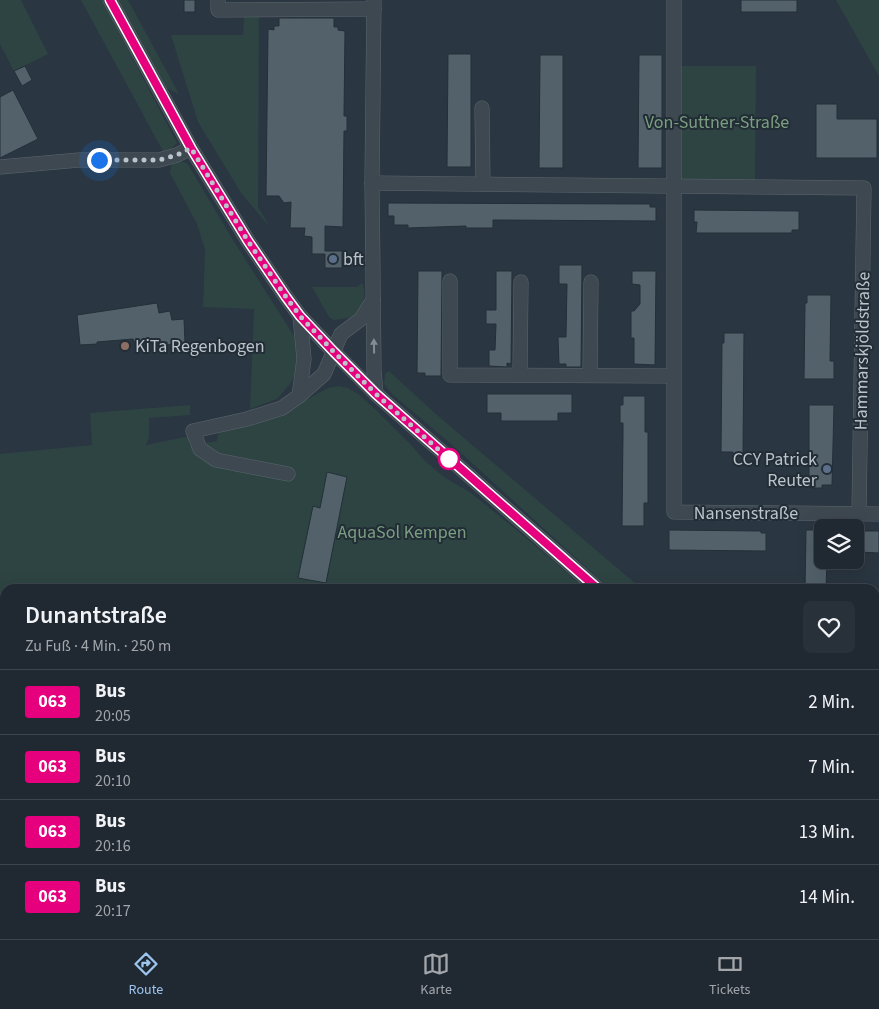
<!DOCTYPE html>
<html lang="de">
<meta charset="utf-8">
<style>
:root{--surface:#202831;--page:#283039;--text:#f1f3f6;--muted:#a2a6ab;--line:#3d444d;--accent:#9cc5ef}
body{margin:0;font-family:"Source Sans 3",sans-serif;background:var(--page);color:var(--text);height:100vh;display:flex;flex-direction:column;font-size:19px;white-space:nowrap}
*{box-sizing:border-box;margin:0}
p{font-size:16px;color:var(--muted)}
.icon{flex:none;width:28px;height:28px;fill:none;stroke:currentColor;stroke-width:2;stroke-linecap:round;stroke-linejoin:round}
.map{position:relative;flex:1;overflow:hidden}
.sheet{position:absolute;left:0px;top:584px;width:880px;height:356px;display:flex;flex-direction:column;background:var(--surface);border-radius:15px 15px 0 0;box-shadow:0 5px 20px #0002,0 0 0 1px var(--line)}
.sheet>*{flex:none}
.badge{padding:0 10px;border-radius:4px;font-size:18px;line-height:32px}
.controls{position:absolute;left:814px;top:519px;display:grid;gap:10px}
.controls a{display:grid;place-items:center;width:50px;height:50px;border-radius:8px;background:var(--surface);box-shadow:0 5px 20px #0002,0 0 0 1px var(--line);font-size:25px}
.you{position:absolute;width:25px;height:25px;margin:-12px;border:4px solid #fff;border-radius:50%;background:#1a73e8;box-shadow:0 0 0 8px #1a73e833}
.map>.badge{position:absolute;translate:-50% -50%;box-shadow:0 0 0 2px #fff}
.round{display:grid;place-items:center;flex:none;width:52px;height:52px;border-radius:8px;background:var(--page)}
.head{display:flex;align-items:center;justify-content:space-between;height:85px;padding:0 25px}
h1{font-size:24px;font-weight:600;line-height:38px}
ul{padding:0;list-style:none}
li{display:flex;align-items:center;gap:15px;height:65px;padding:0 25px;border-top:1px solid var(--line)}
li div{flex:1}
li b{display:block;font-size:19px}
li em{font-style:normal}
li .badge{min-width:55px;font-weight:700;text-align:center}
.tab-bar{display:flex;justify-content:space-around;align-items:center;height:70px;border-top:1px solid var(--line);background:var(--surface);font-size:14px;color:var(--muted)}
.tab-bar a{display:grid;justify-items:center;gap:2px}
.tab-bar .current{color:var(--accent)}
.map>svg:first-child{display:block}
.green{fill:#2d4443}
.building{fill:#53616b;stroke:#242f38}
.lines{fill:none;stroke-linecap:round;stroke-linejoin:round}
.minor-casing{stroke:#5c666e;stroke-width:15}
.minor{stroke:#3e4851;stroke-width:14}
.oneway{fill:#838c94}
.line-casing{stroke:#fff;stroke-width:11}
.line{stroke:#e6007e;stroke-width:8}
.walk{stroke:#bbc3cb;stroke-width:5;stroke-dasharray:0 9}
.service-dot{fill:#5c6f8a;stroke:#222d36;stroke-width:2}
.education-dot{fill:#8d6e63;stroke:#222d36;stroke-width:2}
.stop-dot{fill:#fff;stroke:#e6007e;stroke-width:2.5}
.labels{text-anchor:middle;stroke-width:4;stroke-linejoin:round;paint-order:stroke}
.park-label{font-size:18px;fill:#7b9e80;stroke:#222d36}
.poi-label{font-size:18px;fill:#bbc3cb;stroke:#222d36;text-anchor:start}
.street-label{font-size:18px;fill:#bbc3cb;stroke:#222d36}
</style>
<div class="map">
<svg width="879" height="939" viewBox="0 0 879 939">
<rect width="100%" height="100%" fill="#2a3641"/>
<g class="green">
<path d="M0 0H21L48 54 14 71 0 44Z"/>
<path d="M81 0H102L177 143 165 155Z"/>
<path d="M119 0H128L179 94 167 88Z"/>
<path d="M836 0H879V76Z"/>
<path d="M248 14H259L258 207 269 225H268L241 193 198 122 171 35H243L244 18Z"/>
<path d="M678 66H756L755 181H681L677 177Z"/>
<path d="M178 161 187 163 233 240 296 339 298 369 290 384 277 399 250 409 254 309 203 307 205 250 197 224 170 173 171 165Z"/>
<path d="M362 283C367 293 365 310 353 316 347 319 340 319 333 320L329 317 312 287H357Z"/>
<path d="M389 371 437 415 642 589H610L451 444 392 394 384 384 385 374Z"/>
<path d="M339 386 348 388 358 394 377 411 412 446 424 460 444 477 471 493 518 531 586 589H5V935H771L769 939H0V454L92 445 90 413 190 405V415L149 418V438L146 445 190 436 189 445 217 441 218 434 227 430 282 413 328 388Z"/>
</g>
<g class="building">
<rect x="184" y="0" width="11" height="12"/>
<rect x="741" y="0" width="56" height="12"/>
<path d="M279 18H334V27H338V30L345 31 344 116H347V131H344L343 227 325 226V251H342V268H325V254H312V237L304 236 305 228H290L291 202 284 203 279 196H266L268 29 274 30V26H279Z"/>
<path d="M448 54H471V167H447Z"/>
<path d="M540 55H563V168H539Z"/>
<path d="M639 55H662V168H638Z"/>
<path d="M25 66 32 80 22 86 14 71Z"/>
<path d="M13 90 38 139 0 158V97Z"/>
<path d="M816 104H837V119H877V158H816Z"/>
<path d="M388 203 650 204V207H656V221L493 220V228H466V226L408 228V225H394V216H388Z"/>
<path d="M694 210 799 211V230H792V233H696L697 222H694Z"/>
<path d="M559 265H582L581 367H566V364H559L558 337H566L567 284H559Z"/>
<path d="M418 271H442L441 376H425V373H417Z"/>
<path d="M496 271H512L511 364 507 363V367L489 366V350H495L496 324H486V310H496Z"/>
<path d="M632 271H656L655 365 634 364V338H631V311H634L640 304V285L632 284Z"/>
<path d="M807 295H831L830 361H834V379H804L805 303H807Z"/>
<path d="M157 303 159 313 170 311 172 320 184 319 185 343 167 345V342L155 343V340L134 342 133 339 97 342V344L80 345 77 315Z"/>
<path d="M724 333H744L743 454H733V452H721L722 343H724Z"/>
<path d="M487 394H572V413H558V421H501V413H487Z"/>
<path d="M623 396H645V432H648V503H644V526H622L623 432V423H620V405H623Z"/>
<path d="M809 405H834L832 485H822V488H811V476H809Z"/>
<path d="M327 472 347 477 326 583 298 578 313 506 320 508Z"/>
<path d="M669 530 761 531V533H766V551L669 550Z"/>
<path d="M806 530H822V560H827L826 589H805Z"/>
<path d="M859 531H879V553L858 552Z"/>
</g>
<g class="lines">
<defs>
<g id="minor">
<path d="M110 0 191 148 248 241 286 297 300 316 334 352 376 394 598 589"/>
<path d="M218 0V10L374 9"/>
<path d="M374 0 372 183 374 370 376 394"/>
<path d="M674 0V512L879 514"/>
<path d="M482 108 483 184"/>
<path d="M0 167 79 160H159L177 155 191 148"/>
<path d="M372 183 864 188 859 514"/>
<path d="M450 281V375L673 376"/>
<path d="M520 375 521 282"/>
<path d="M590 375 591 282"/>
<path d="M299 396 304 359 300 316"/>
<path d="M288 474 216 460 200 449 193 431 247 419 282 408 299 396 324 374 341 334 361 319 373 300"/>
<path d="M875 773 879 774"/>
<path d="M875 862 879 863"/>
</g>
</defs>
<use href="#minor" class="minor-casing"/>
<use href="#minor" class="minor"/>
</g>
<defs><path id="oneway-solid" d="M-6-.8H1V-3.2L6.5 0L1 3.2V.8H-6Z" transform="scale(1.25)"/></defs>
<use class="oneway" href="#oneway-solid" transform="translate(374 346) rotate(-91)"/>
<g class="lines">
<defs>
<path id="line" d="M110 0 191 148 248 241 286 297 300 316 334 352 376 394 598 589"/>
</defs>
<use href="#line" class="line-casing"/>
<use href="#line" class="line"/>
<path class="walk" d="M99 160H159L177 155 191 148 248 241 286 297 300 316 334 352 376 394 449 459"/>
</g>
<g class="service-dot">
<circle cx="333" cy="259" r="5"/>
<circle cx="827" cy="469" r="5"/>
</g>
<circle class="education-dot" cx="125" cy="346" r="5"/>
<circle class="stop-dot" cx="449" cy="459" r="10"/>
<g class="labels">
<g class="park-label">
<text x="717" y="128">Von-Suttner-Straße</text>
<text x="402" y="538">AquaSol Kempen</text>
</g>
<g class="poi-label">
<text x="343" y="265">bft</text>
<text x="135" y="352">KiTa Regenbogen</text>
<text x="817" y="465" text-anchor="end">CCY Patrick<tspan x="817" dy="21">Reuter</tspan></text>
</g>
<g class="street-label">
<text transform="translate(862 351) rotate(-89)" y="6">Hammarskjöldstraße</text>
<text x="746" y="519">Nansenstraße</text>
</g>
</g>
</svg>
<div class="controls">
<a><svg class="icon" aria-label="layers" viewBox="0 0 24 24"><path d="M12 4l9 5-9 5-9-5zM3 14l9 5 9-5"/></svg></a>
</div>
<div class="you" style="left:99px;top:160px"></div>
<section class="sheet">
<div class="head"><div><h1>Dunantstraße</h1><p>Zu Fuß · 4 Min. · 250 m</p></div><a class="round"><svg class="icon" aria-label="heart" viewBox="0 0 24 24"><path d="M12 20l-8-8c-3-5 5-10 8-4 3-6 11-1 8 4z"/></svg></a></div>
<ul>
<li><span class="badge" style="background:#e6007e;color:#fff">063</span><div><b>Bus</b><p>20:05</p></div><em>2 Min.</em></li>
<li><span class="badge" style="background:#e6007e;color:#fff">063</span><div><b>Bus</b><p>20:10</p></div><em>7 Min.</em></li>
<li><span class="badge" style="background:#e6007e;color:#fff">063</span><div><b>Bus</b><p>20:16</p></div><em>13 Min.</em></li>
<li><span class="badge" style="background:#e6007e;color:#fff">063</span><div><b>Bus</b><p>20:17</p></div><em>14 Min.</em></li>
</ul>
</section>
</div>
<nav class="tab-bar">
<a class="current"><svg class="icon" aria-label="directions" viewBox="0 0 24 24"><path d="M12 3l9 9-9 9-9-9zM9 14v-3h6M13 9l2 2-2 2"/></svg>Route</a>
<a><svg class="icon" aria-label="map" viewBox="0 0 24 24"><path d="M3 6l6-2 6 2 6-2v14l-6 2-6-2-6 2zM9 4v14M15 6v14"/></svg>Karte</a>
<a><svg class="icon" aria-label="tickets" viewBox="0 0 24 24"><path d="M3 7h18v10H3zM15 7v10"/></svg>Tickets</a>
</nav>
